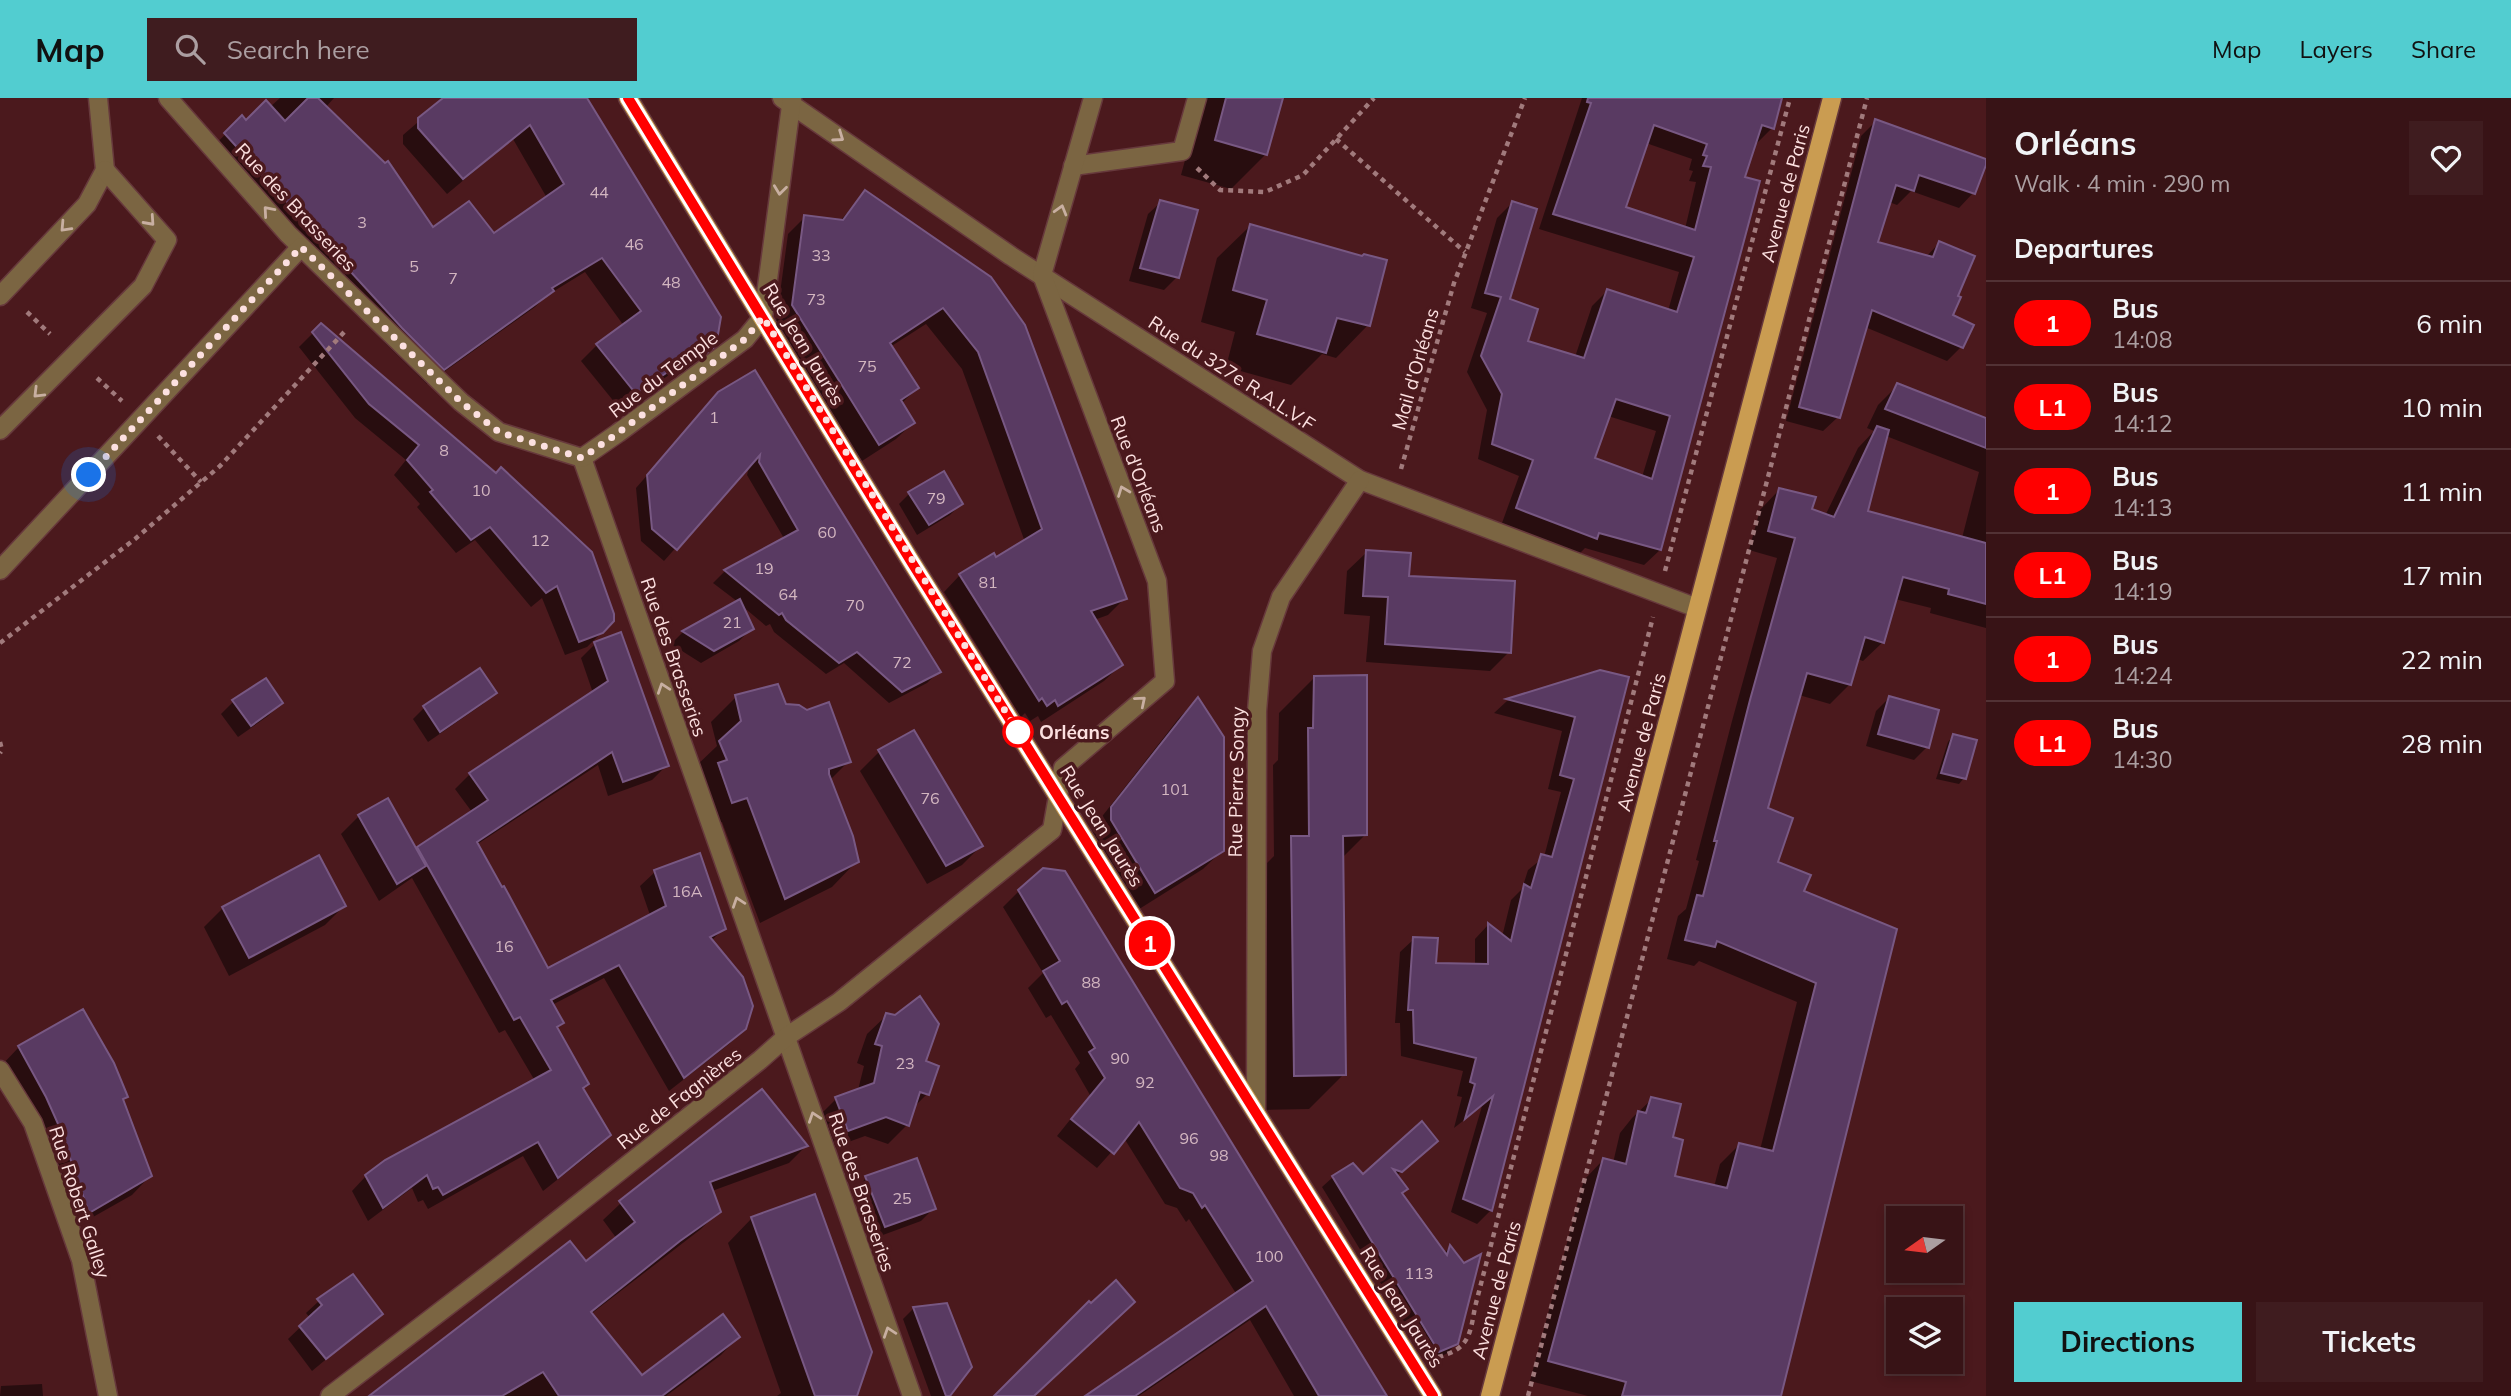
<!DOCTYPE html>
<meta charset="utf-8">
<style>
:root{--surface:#381316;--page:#3f1c1f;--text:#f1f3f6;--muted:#ab9ea1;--line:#523235;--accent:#52cdd0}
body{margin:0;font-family:Mulish,sans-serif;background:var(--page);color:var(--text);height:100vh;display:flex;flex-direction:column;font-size:26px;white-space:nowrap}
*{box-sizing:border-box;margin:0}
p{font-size:23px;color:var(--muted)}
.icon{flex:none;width:38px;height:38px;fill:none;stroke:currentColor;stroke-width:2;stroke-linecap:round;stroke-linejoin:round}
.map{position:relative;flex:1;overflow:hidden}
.drawer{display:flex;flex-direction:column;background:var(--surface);width:525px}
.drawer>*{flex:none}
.badge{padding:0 14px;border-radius:23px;font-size:24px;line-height:46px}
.needle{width:46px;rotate:256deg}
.tools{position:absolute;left:1886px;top:1108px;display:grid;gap:14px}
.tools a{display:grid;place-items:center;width:77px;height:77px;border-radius:0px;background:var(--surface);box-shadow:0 4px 10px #0003,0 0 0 2px var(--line);font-size:35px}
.you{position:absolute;width:35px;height:35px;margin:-18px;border:5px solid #fff;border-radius:50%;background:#1a73e8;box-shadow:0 0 0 10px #1a73e833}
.map>.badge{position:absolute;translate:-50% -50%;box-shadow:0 0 0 4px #fff}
h2{padding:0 28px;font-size:26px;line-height:63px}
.round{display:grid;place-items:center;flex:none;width:74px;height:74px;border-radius:0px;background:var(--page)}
.overview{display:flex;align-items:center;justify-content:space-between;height:119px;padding:0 28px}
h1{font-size:33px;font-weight:700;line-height:52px}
.action{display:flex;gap:14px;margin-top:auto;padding:14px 28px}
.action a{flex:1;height:80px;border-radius:0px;background:var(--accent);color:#111;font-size:28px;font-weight:700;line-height:80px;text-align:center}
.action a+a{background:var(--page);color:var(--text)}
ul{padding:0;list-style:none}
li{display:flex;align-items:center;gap:21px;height:84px;padding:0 28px;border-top:2px solid var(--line)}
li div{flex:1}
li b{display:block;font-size:26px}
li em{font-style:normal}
li .badge{min-width:77px;font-weight:700;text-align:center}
header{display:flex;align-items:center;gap:42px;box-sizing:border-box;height:98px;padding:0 35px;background:var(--accent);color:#111}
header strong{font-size:33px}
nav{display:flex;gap:38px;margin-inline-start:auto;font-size:24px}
.search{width:490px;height:63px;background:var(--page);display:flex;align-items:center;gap:18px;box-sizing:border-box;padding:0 24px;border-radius:0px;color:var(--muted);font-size:26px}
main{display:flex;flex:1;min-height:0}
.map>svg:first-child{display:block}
.shadow{fill:#0007;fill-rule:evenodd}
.building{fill:#593a62;stroke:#785883;stroke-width:2;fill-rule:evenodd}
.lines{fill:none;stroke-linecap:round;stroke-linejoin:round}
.minor-casing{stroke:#67393c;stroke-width:21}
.major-casing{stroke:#67393c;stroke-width:21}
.path{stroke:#a17a7c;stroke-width:4.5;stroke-dasharray:5 5;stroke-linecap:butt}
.minor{stroke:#7b6542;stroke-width:18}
.major{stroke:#ca9c51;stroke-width:18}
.oneway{stroke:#c8afa1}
.line-casing{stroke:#fff;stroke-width:16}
.line{stroke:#f00;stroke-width:10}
.walk{stroke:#fce0e0;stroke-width:7;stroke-dasharray:0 12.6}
.stop-dot{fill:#fff;stroke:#f00;stroke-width:3.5}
.labels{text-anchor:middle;stroke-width:7;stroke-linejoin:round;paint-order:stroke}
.number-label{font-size:16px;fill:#d3b6c0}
.street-label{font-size:19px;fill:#fce0e0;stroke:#4b191d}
.stop-label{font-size:19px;font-weight:bold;fill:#fce0e0;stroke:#4b191d;text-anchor:start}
</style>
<header>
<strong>Map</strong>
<div class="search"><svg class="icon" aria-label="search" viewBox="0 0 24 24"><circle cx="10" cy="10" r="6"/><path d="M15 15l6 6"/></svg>Search here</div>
<nav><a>Map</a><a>Layers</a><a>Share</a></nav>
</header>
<main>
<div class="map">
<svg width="1986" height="1298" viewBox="0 0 1986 1298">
<rect width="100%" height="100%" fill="#4b191d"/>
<g class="shadow">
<path d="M280 0H334L325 10 432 132 493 138 547 100 513 41 447 96 403 46V37L446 0H585L715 247 683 275 679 270 620 311 581 263 597 247 624 228 585 174 546 198 535 209 427 286 386 246 210 52 241 20 246 25 270 9Z"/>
<path d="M1202 0H1281L1266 56 1231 91 1181 77Z"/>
<path d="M1582 0H1780L1772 30 1757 45 1754 44 1743 80 1660 452 1644 467 1585 450 1580 455 1502 425 1519 378 1478 361 1487 312 1467 274 1487 215 1471 210 1497 120 1512 105 1507 202 1526 244 1575 259 1592 208 1607 193 1668 213 1679 174 1539 131ZM1646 45 1692 61 1689 72 1693 73 1689 83 1696 84 1685 131 1623 110ZM1608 318 1656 333 1642 379 1592 362Z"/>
<path d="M1876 23 1973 95 1959 110 1911 93 1897 107 1889 104 1876 145 1926 159 1939 145 1951 218 1962 248 1947 263 1865 229 1838 319 1823 333 1786 323 1861 38Z"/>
<path d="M865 95 990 180 1125 500 1108 517 1094 522 1121 567 1104 583 1041 624 1038 618 1030 623 1025 615 1021 619 944 494 960 477 995 462 1025 444 962 271 926 226 890 249 917 290 901 306 913 325 896 341 862 363 776 225 788 136 805 119 839 124Z"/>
<path d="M1161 104 1177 179 1164 192 1129 183 1148 116Z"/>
<path d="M1250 128 1368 227 1336 260 1322 256 1291 287 1226 269 1235 234 1201 224 1217 160Z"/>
<path d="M321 227 602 534 587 549 565 557 542 500 531 509 475 442 456 455 417 409 420 406 394 377 406 362 355 320 299 249Z"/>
<path d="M1897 288 1986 322V530L1930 515 1931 510 1895 501 1883 544 1863 563 1857 561 1850 586 1830 606 1799 597 1766 711 1776 765 1802 794 1895 832 1779 1298H1588L1530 1283 1584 1082 1603 1062 1613 1065 1620 1035 1632 1020 1652 1001 1671 1040 1673 1079 1714 1089 1720 1066 1739 1047 1760 1052 1797 904 1699 863 1694 868 1667 861 1678 818 1686 811 1699 763 1696 762 1732 623 1777 460 1749 452 1760 412 1779 392 1810 412 1825 418 1858 350 1874 333 1867 330 1878 307ZM1886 338 1979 374 1962 440 1866 414Z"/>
<path d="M719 295 939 573 927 585 889 605 844 565 826 576 774 534 770 526 766 528 741 507 751 531 739 543 701 565 671 546 683 534 738 504 713 485 725 473 785 442 747 377 750 366 664 463 641 443 636 390Z"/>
<path d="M909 396 961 406 950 417 917 437 899 406Z"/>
<path d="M1367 454 1407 480 1509 554 1490 573 1366 564 1370 518 1344 516 1347 473Z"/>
<path d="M620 536 667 667 652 682 608 698 598 667 476 747 547 873 650 817 640 788 655 774 724 830 711 843 744 931 729 946 669 993 604 880 552 907 562 925 556 931 582 991 609 1037 595 1052 543 1093 523 1058 428 1111 423 1102 418 1104 412 1090 368 1123 352 1093 366 1078 535 983 505 932 499 935 412 780 379 803 341 736 359 718 415 753 472 714 455 691 470 676 593 595 581 560 595 546 589 548Z"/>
<path d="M479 572 494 595 483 606 428 644 413 621 424 610Z"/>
<path d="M1600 574 1491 1112 1477 1126 1451 1114 1482 1008 1454 1030 1462 999 1457 998 1463 973 1401 958 1400 925H1395L1400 854 1414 841 1434 867 1475 868V841L1488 827 1502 839 1511 802 1522 791 1528 772 1544 759 1561 694 1548 691 1562 633 1494 615 1507 603Z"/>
<path d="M1314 580 1365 737 1341 761 1344 976 1309 1011 1259 1012 1257 775 1274 758 1273 667 1278 662 1279 615Z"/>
<path d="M736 599 849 663 830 682 857 763 832 789 760 825 722 724 707 729 695 669 717 648 711 624Z"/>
<path d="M1889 600 1927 649 1914 662 1866 648 1876 613Z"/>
<path d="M1198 601 1223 752 1203 771 1136 813 1092 742 1093 730 1179 620Z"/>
<path d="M234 603 281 605 268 618 238 639 221 616Z"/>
<path d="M914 634 981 748 962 767 927 786 860 673 879 654Z"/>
<path d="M1953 638 1964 680 1959 686 1936 681 1948 644Z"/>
<path d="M1019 793 1386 1298H1294L1250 1222 1139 1298H1088L1237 1197 1189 1121 1186 1124 1177 1110 1165 1106 1124 1040 1097 1070 1057 1038 1090 997 1075 971 1080 965 1051 917 1046 920 1028 890 1043 875 1003 809Z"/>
<path d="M344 808 325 827 229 878 204 829 223 810Z"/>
<path d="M887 917 895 919 924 964 927 996 913 1010 907 1027 888 1046 865 1038 829 1051 817 1020 836 1001 858 992 864 968 857 965 867 936Z"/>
<path d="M19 949 126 999 122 1002 150 1078 132 1097 70 1132 1 968Z"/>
<path d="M806 1048 789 1065 712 1093 719 1113 701 1131 591 1216 642 1280 738 1239 721 1257 666 1298H454L586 1166 617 1141 603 1122 621 1105Z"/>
<path d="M1426 1053 1396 1078 1406 1091 1401 1096 1444 1155 1450 1149 1457 1245 1446 1256 1428 1263 1322 1089 1333 1079H1363Z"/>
<path d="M866 1080 934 1110 921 1123 872 1141 854 1093Z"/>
<path d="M752 1120 855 1298H777L781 1295 728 1145Z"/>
<path d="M319 1203 378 1218 312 1273 288 1241 310 1220 306 1215Z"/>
<path d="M914 1210 948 1298H931L903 1221Z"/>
<path d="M42 1286 43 1298H0L1 1288Z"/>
</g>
<g class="building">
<path d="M308 0H318L385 65 388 63 433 129 469 103 494 135 564 86 530 27 463 81 418 30V20L443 0H587L721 219 716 248 700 260 695 255 636 296 596 246 641 213 602 160 552 190 554 193 444 272 402 230 224 35 242 17 246 22 266 2 285 23Z"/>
<path d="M1226 0H1283L1267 57 1215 42Z"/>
<path d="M1588 0H1782L1774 31 1762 27 1745 79 1760 83 1661 452 1599 435 1597 441 1516 410 1533 362 1492 346 1502 296 1481 258 1501 199 1485 195 1512 103 1537 111 1510 201 1538 211 1528 243 1584 260 1607 191 1677 214 1694 159 1553 116 1591 5 1587 4ZM1654 27 1707 46 1703 57 1707 58 1703 68 1711 69 1695 132 1626 109ZM1616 301 1670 318 1652 381 1595 360Z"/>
<path d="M1875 21 1986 61V67L1975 96 1919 77 1914 93 1896 87 1878 144 1933 159 1939 143 1975 158 1958 198 1961 199 1953 217 1974 227 1963 250 1872 212 1840 320 1799 309Z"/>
<path d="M865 92 991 179 1025 227 1127 501 1091 513 1123 567 1058 608 1055 602 1047 608 1042 600 1039 603 959 476 994 455 996 459 1042 431 978 254 943 210 890 245 919 290 901 302 915 325 879 347 792 207 804 117 843 122Z"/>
<path d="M1160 102 1198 112 1179 180 1140 170Z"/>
<path d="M1250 126 1362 158 1364 156 1387 162 1370 228 1337 220 1326 255 1257 236 1267 202 1233 192Z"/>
<path d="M321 225 496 375 501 369 592 454 614 516V523L603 535 579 544 557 488 546 495 490 429 471 442 430 394 433 392 407 362 419 347 369 306 312 234Z"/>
<path d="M755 272 825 387 941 574 902 594 857 554 839 565 786 522 782 515 779 517 724 472 798 432 759 364 760 357 677 452 652 431 647 377 718 294Z"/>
<path d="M1897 285 1986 320V350L1885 311Z"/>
<path d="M1877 328 1889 332 1868 413 1986 445V506L1948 496 1949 491 1903 479 1884 545 1865 539 1851 587 1807 575 1768 710 1793 720 1778 764 1811 777 1804 793 1897 831 1781 1298H1622L1626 1284 1548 1263 1603 1060 1626 1066 1638 1013 1646 1015 1651 999 1681 1006 1673 1039 1683 1042 1675 1078 1727 1090 1739 1045 1773 1053 1816 885 1717 843 1715 849 1685 842 1697 797 1703 798 1717 743H1714L1750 602 1795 440 1768 433 1779 390 1816 399 1812 411 1834 419Z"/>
<path d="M944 373 963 406 929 427 908 394Z"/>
<path d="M1366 452 1411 455 1409 478 1515 483 1511 555 1385 546 1388 499 1363 498Z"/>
<path d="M740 501 754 531 714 553 682 533Z"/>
<path d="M621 534 669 668 623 684 612 654 477 744 502 789 504 788 548 870 666 808 654 772 700 755 726 831 710 839 743 879 753 908 746 931 684 980 619 867 551 902 564 925 557 929 589 986 583 990 611 1037 558 1080 538 1044 443 1097 438 1089 433 1091 427 1077 383 1110 365 1077 385 1062 551 972 520 919 514 922 417 749 488 702 469 675 608 583 594 544Z"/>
<path d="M480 570 497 595 440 634 423 608Z"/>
<path d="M1600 572 1629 579 1492 1113 1463 1101 1493 998 1465 1021 1475 986 1470 984 1476 960 1414 945 1413 912H1408L1413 839 1438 840 1436 865 1488 866V825L1511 843 1524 786 1531 790 1541 756 1552 759 1574 681 1560 677 1575 619 1506 601Z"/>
<path d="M1367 577V737L1343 738 1346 977 1294 978 1291 738H1309L1308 630H1313L1314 578Z"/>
<path d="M266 580 283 605 251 628 232 602Z"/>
<path d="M778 586 786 606 799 607 807 612 829 604 851 664 829 671V676L853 738 859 764 785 801 747 700 732 705 718 665 727 662 719 643 741 623 735 597Z"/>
<path d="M1889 598 1939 612 1929 650 1878 636Z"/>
<path d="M1198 599 1224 639V753L1155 795 1111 722V709Z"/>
<path d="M914 632 983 748 946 768 878 652Z"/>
<path d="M1953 636 1977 642 1966 681 1941 675Z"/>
<path d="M388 700 426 768 397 786 358 717Z"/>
<path d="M319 757 346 808 249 860 222 809Z"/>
<path d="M1043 770 1065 773 1387 1298H1319L1266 1208 1135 1298H1085L1253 1183 1205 1107 1202 1110 1193 1095 1180 1090 1139 1024 1114 1056 1071 1021 1105 980 1089 954 1095 950 1067 903 1062 906 1043 873 1060 863 1018 792Z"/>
<path d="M920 898 939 926 926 963 939 968 929 997 920 994 909 1028 886 1019 848 1033 835 999 874 985 882 948 875 946 886 915 895 917Z"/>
<path d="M83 911 114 965 128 999 123 1001 152 1078 89 1115 59 1028 46 999 18 948Z"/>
<path d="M762 991 808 1048 710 1084 721 1114 680 1143 591 1214 642 1277 723 1216 740 1239 662 1298H559L543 1274 502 1298H369L570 1143 586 1163 635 1124 619 1103Z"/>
<path d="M1422 1023 1438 1043 1402 1074 1393 1071 1408 1091 1402 1095 1447 1157 1450 1147 1464 1165 1481 1156 1458 1246 1439 1254 1332 1078 1353 1065 1363 1076Z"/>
<path d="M917 1060 936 1111 885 1129 865 1078Z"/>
<path d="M815 1096 872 1254 857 1298H815L751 1119Z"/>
<path d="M353 1176 383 1216 326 1261 299 1228 322 1207 317 1201Z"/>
<path d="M1116 1182 1135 1204 1034 1298H994L1089 1203 1091 1205Z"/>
<path d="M947 1205 972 1269 950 1298H946L913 1209Z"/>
</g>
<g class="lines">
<defs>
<g id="minor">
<path d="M168 0 288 136 461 304 499 334 582 360 912 1298"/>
<path d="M782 0 1011 158 1360 382 1697 510"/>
<path d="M1073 68 1182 53 1197 0"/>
<path d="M0 198 87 106 105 72 98 0"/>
<path d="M0 332 143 188 167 142 105 72"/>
<path d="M582 360 618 335 745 241 763 219 792 0"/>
<path d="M0 472 301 149"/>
<path d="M0 972 33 1025 81 1162 108 1298"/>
<path d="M1256 1014 1257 613 1262 553 1281 499 1360 382"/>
<path d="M330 1298 505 1164 760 962 786 939 839 904 1052 732 1063 670 1165 583 1157 483 1042 177 1093 0"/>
</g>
<g id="major">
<path d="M628 0 912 465 1433 1298"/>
<path d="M1490 1298 1832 0"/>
</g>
</defs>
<use href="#minor" class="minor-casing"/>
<use href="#major" class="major-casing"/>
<g class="path">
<path d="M1336 41 1465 154"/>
<path d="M1197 70 1220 92 1265 94 1303 77 1374 0"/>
<path d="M27 214 50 236"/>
<path d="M97 280 122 303"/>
<path d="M158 338 201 384"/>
<path d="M1401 371 1454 185 1525 0"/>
<path d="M1665 473 1790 0"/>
<path d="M0 545 135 441 220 368 347 231"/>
<path d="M0 644 2 652 0 655"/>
<path d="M1438 1259C1469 1251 1470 1237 1475 1209L1653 519"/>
<path d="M1528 1298 1867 0"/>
</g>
<use href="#minor" class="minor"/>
<use href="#major" class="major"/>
</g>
<defs><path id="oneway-chevron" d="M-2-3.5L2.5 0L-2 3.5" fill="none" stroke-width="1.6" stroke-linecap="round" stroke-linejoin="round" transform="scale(1.75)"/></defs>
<g class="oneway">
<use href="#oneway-chevron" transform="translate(839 39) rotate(35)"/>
<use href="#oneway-chevron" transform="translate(780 92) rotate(97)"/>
<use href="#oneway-chevron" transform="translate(1061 112) rotate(-74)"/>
<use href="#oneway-chevron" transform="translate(268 113) rotate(-131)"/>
<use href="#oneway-chevron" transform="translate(150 123) rotate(48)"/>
<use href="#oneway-chevron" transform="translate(65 129) rotate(133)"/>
<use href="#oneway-chevron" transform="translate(38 295) rotate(135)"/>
<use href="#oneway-chevron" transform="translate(1123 393) rotate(-111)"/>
<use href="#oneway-chevron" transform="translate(663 590) rotate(-109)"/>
<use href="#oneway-chevron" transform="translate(1141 603) rotate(-40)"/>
<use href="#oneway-chevron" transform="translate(738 804) rotate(-109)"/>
<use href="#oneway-chevron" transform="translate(814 1019) rotate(-109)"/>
<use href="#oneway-chevron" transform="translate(889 1234) rotate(-109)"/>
</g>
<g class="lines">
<defs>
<path id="line" d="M628 0 912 465 1433 1298"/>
</defs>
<use href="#line" class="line-casing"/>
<use href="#line" class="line"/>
<path class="walk" d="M89 377 301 149 461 304 499 334 582 360 618 335 745 241 763 219 1018 634"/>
</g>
<circle class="stop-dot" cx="1018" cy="634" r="14"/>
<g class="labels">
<g class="number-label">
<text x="599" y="100">44</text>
<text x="362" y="130">3</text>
<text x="634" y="152">46</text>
<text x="821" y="163">33</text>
<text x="414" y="174">5</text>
<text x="453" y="186">7</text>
<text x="671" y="190">48</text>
<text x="816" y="207">73</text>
<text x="867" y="274">75</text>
<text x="714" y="325">1</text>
<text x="444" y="358">8</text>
<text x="481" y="398">10</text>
<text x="936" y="406">79</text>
<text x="827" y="440">60</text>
<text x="540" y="448">12</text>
<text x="764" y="476">19</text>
<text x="988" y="490">81</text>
<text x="788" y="502">64</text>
<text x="855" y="513">70</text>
<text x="732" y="530">21</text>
<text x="902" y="570">72</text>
<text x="1175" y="697">101</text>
<text x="930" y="706">76</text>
<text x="687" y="799">16A</text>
<text x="504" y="854">16</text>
<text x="1091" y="890">88</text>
<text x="1120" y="966">90</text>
<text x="905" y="971">23</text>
<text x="1145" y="990">92</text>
<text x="1189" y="1046">96</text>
<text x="1219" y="1063">98</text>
<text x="902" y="1106">25</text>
<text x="1269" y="1164">100</text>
<text x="1419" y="1181">113</text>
</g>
<g class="street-label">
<text transform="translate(1785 95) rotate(-75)" y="7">Avenue de Paris</text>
<text transform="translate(296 109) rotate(47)" y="7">Rue des Brasseries</text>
<text transform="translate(804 246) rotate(59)" y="7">Rue Jean Jaurès</text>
<text transform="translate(1415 271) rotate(-74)" y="7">Mail d'Orléans</text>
<text transform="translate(1232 275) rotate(33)" y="7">Rue du 327e R.A.L.V.F</text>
<text transform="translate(663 276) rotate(-37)" y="7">Rue du Temple</text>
<text transform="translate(1139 376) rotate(69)" y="7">Rue d'Orléans</text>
<text transform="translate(674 559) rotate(71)" y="7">Rue des Brasseries</text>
<text transform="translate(1641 644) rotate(-75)" y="7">Avenue de Paris</text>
<text transform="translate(1236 684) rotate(-89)" y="7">Rue Pierre Songy</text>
<text transform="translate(1102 728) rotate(58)" y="7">Rue Jean Jaurès</text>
<text transform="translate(679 1000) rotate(-38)" y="7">Rue de Fagnières</text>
<text transform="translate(862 1094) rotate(71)" y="7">Rue des Brasseries</text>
<text transform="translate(80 1104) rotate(72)" y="7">Rue Robert Galley</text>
<text transform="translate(1496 1192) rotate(-75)" y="7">Avenue de Paris</text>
<text transform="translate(1402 1209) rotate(58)" y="7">Rue Jean Jaurès</text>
</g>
<g class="stop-label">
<text x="1039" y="641">Orléans</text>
</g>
</g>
</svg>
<div class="tools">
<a><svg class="needle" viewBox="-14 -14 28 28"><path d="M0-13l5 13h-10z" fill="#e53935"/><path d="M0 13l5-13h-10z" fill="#ab9ea1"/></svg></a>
<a><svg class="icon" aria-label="layers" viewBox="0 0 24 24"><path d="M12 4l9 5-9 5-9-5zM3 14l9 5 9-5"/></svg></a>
</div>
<div class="you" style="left:89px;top:377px"></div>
<b class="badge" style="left:1150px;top:845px;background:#f00;color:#fff">1</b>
</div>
<section class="drawer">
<div class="overview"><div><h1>Orléans</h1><p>Walk · 4 min · 290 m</p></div><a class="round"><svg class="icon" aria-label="heart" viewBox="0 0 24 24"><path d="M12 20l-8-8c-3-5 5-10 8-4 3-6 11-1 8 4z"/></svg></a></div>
<h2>Departures</h2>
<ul>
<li><span class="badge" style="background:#f00;color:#fff">1</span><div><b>Bus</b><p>14:08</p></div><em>6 min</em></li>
<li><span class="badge" style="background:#f00;color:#fff">L1</span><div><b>Bus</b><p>14:12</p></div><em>10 min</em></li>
<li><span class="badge" style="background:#f00;color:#fff">1</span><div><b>Bus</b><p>14:13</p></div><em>11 min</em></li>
<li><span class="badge" style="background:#f00;color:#fff">L1</span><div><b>Bus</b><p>14:19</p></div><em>17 min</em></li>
<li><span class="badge" style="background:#f00;color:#fff">1</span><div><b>Bus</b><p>14:24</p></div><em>22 min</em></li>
<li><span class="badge" style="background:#f00;color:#fff">L1</span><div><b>Bus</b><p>14:30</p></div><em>28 min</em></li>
</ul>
<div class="action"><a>Directions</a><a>Tickets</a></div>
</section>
</main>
